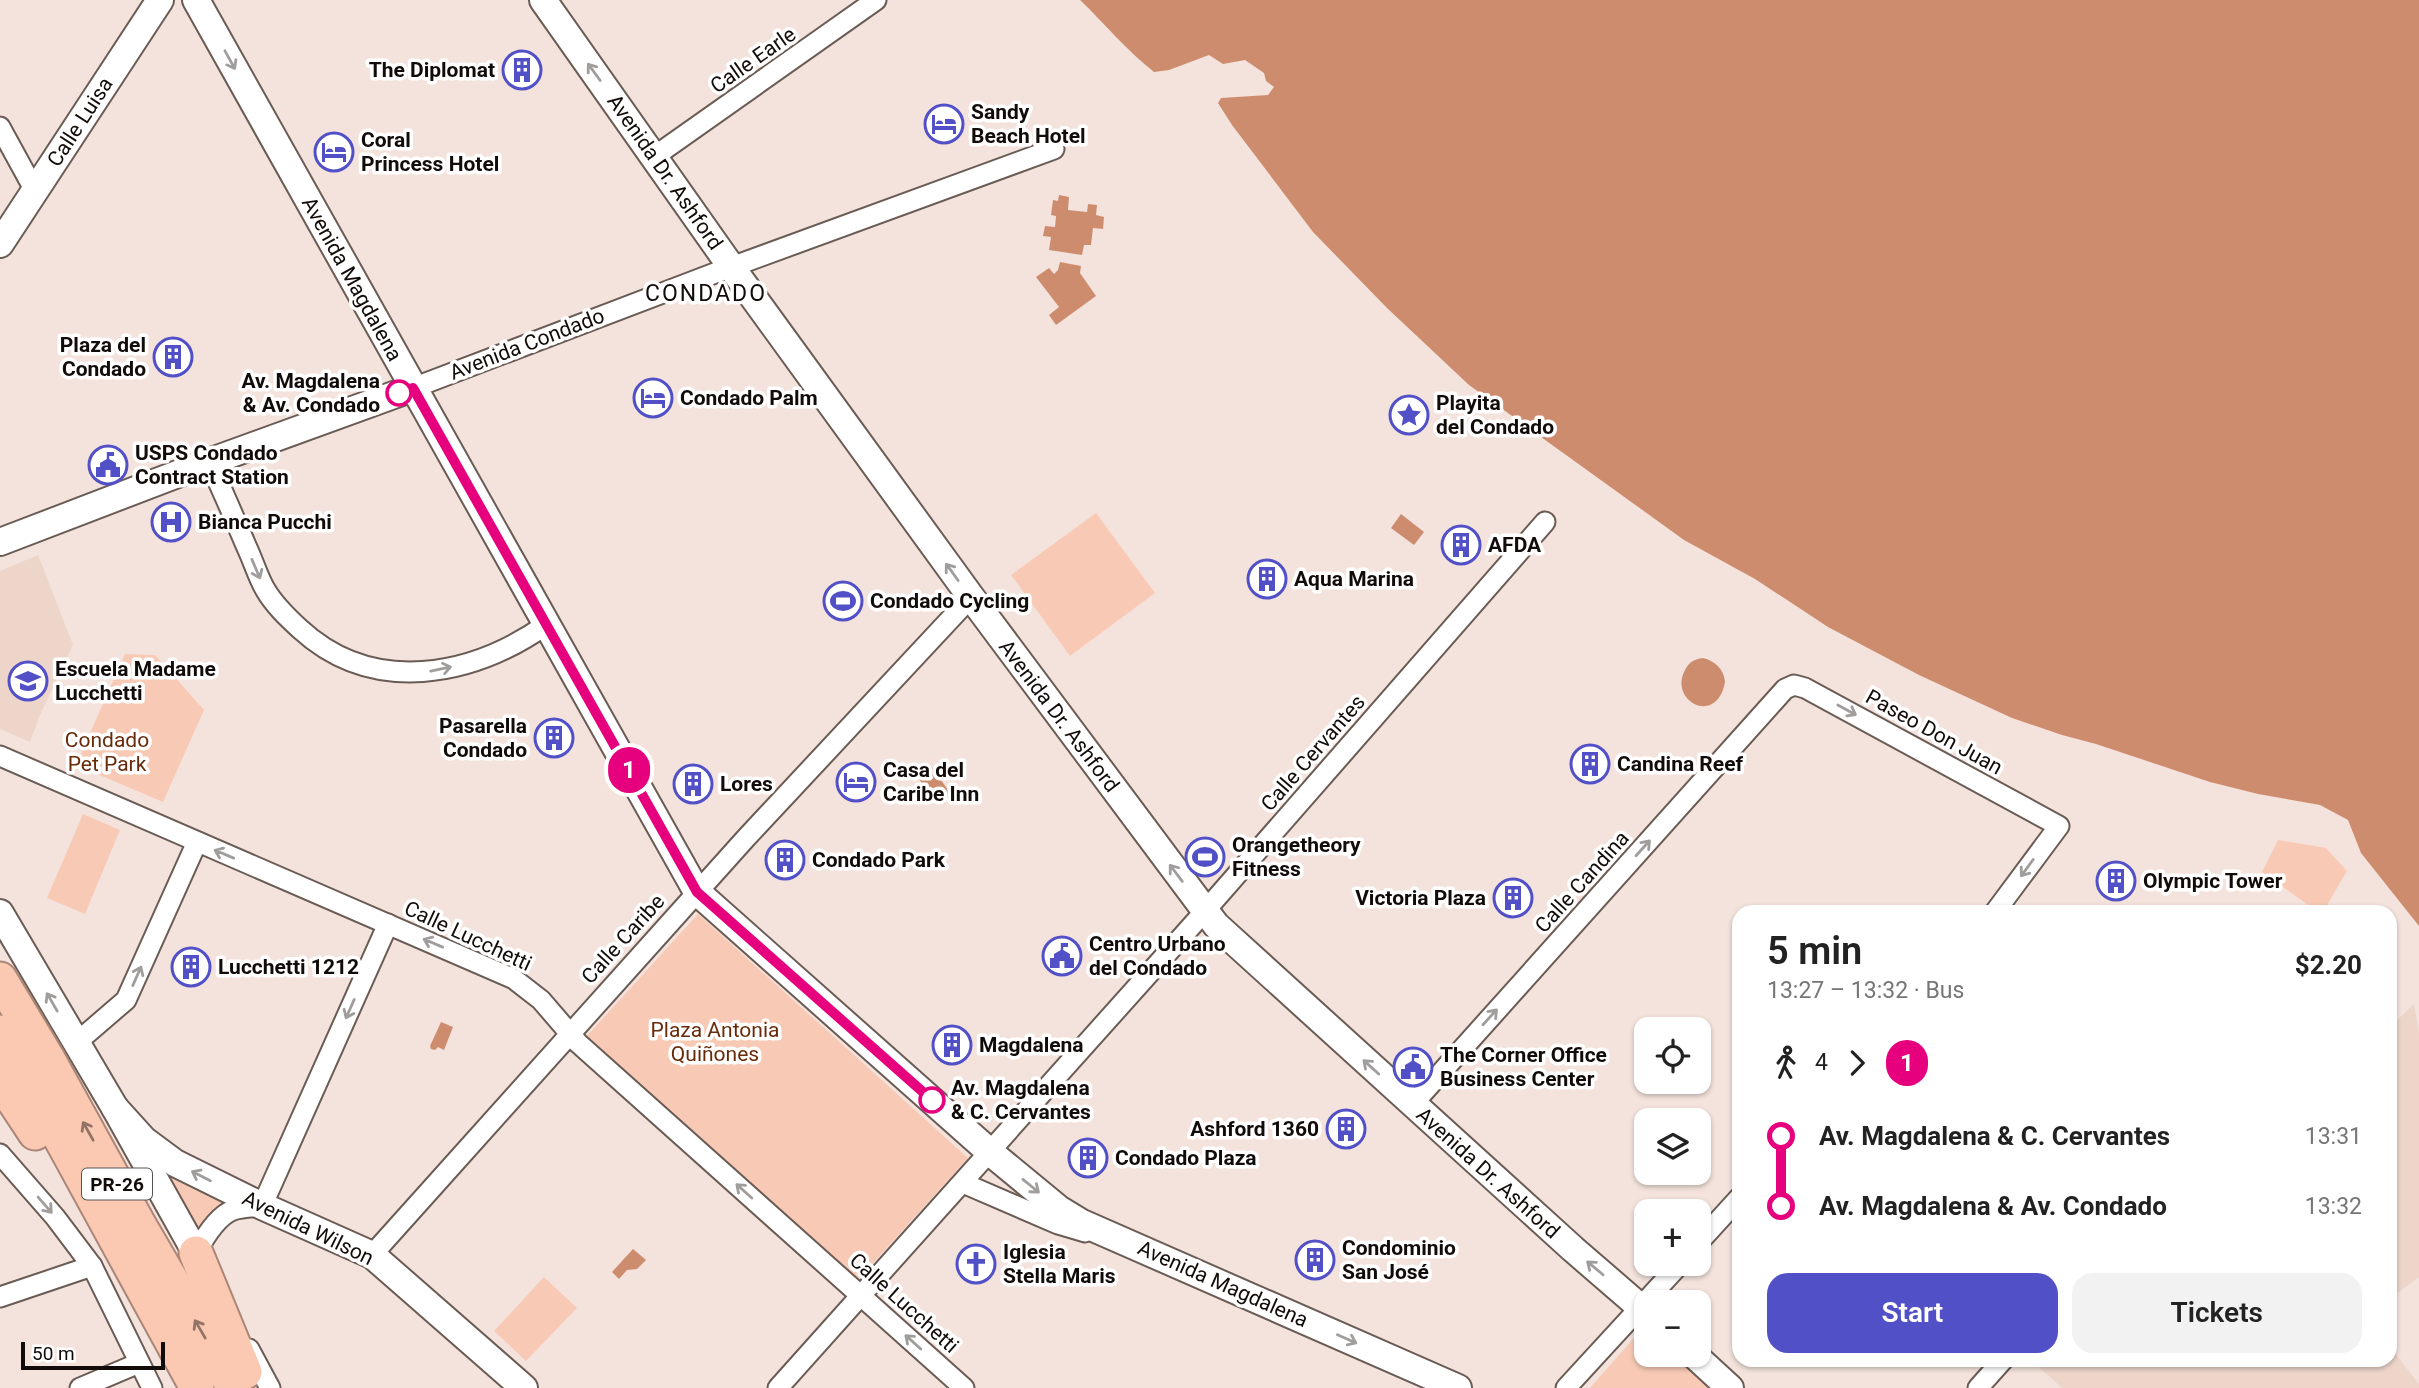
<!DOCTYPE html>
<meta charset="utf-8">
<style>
:root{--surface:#fff;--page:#f2f2f2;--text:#222;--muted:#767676;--accent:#5250c7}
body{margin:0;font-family:Roboto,sans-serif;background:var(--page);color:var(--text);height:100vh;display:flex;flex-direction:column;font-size:26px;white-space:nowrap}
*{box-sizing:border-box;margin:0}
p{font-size:23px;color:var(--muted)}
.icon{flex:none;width:38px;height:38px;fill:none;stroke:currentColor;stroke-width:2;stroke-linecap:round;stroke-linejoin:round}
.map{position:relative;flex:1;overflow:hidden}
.drawer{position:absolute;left:1732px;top:905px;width:665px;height:462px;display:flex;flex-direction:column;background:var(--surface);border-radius:21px;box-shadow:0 2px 5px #0004}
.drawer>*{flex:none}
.badge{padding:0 14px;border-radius:23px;font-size:24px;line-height:46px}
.buttons{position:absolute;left:1634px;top:1017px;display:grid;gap:14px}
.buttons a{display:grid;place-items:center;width:77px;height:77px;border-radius:14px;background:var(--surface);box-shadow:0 2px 5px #0004;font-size:35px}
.scale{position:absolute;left:21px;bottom:18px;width:144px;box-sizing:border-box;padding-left:7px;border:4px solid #110b09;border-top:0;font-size:19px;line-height:24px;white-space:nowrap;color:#110b09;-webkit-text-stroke:5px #fff;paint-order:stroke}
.map>.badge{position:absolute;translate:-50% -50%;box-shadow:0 0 0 4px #fff}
.legs{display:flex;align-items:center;gap:10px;height:77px;padding:0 35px;font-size:23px}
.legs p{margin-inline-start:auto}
.summary{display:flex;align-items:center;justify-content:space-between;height:119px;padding:0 35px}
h1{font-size:38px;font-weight:600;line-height:52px}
.button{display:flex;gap:14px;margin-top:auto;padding:14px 35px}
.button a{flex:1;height:80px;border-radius:21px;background:var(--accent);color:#fff;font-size:28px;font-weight:600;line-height:80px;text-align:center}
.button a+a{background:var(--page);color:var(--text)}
ul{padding:0 35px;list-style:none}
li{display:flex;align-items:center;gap:24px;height:70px;font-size:26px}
li i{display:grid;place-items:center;width:10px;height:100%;margin:0 9px;background:currentColor}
li i::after{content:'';width:18px;height:18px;margin:-9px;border:5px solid;border-radius:50%;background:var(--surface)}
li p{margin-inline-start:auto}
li:first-child i{background:linear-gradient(#0000 50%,currentColor 0)}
li:last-child i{background:linear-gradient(currentColor 50%,#0000 0)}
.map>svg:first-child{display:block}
.built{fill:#edd5ca}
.green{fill:#f8cab5}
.water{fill:#ce8c6e}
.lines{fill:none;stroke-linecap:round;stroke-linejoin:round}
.street-casing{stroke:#6a5c55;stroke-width:23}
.secondary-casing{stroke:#6a5c55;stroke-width:30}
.highway-casing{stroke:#a98677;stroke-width:37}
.street{stroke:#fff;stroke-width:19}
.secondary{stroke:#fff;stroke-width:26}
.highway{stroke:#fbc8b2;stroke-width:33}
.oneway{stroke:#a09d9d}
.oneway2{stroke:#927366}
.line-1-casing{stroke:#fff;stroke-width:16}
.line-1{stroke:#e6007e;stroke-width:10}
.stop-1-dot{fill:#fff;stroke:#e6007e;stroke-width:3.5}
.labels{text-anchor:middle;stroke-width:7;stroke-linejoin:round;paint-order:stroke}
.shield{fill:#fff;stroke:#585453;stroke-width:2}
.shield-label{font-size:19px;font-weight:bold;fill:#110b09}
.street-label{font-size:21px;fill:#110b09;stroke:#fff}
.poi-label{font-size:21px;font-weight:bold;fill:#110b09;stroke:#fff;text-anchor:start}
.stop-label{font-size:21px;font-weight:bold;fill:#110b09;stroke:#fff;text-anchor:end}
.park-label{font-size:21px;fill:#682b09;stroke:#fff}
.neighbourhood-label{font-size:23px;letter-spacing:2px;fill:#110b09;stroke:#fff}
</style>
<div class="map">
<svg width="2419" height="1388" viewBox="0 0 2419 1388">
<rect width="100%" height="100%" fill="#f4e3dc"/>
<g class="built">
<path d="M38 555 73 645 39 717 30 742 0 729V571Z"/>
<path d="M2414 1004 2419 1033V1277L2391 1298V1026Z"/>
<path d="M2391 1348 2419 1384V1388H2062L2031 1360H2390Z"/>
</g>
<g class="green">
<path d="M1096 513 1155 593 1070 656 1011 575Z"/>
<path d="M125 654 155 655 204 710 163 802 76 765Z"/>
<path d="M83 814 120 830 85 914 47 898Z"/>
<path d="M2278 840 2326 848 2347 871 2323 912H2318L2262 872Z"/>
<path d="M698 914 968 1158 856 1282 585 1038Z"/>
<path d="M160 1161 233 1201 201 1237Z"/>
<path d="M544 1277 577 1308 526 1361 494 1331Z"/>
<path d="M1647 1323V1354L1683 1355 1720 1388H1590Z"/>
</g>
<g class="water">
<path d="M1080 0H2419V926L2361 853 2348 820 2320 805 2258 794 2210 782 2096 744 2062 735 2012 718 1919 675 1828 627 1755 579 1684 540 1469 385 1387 308 1313 232 1232 125 1218 103 1221 98 1268 95 1274 87 1266 81 1264 73 1245 60 1223 64 1209 55 1169 70 1154 72C1127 51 1105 24 1080 0Z"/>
<path d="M1059 195 1069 197 1068 210 1087 212 1088 204 1097 205 1096 215 1104 217 1103 229 1093 228 1091 245H1084L1082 255 1049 250 1051 237 1043 236 1045 226 1055 227 1056 216 1051 215 1053 200 1058 201Z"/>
<path d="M1060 262 1081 266 1080 273 1096 296 1056 325 1049 315 1059 307 1036 277 1049 268 1054 274 1058 270Z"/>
<path d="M1401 514 1424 532 1414 545 1391 528Z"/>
<path d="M1703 658C1715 661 1724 669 1725 682 1717 727 1668 701 1685 670 1689 662 1694 659 1703 658Z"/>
<path d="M930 764 950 793 944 804 937 794 931 796 914 772 926 769Z"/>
<path d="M441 1022 453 1027 444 1050 438 1047 435 1050 431 1049 430 1046Z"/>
<path d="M633 1249 646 1260 637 1269 627 1270 619 1279 612 1272Z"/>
</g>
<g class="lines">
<defs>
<g id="street">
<path d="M0 127 35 191"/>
<path d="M655 156 876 0"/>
<path d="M413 388 715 273 1054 149"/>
<path d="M209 462C223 491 235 520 248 550 254 563 258 577 265 589 274 605 288 618 300 629 373 696 472 677 547 624"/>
<path d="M0 756 514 979 541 1000 578 1043 964 1388"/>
<path d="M76 1043 126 1000 197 842"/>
<path d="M1412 1105 1785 689 1794 685 1805 688 2059 826 1995 912"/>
<path d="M0 1154 55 1217 92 1266 152 1388"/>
<path d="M963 1183 1058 1224 1085 1232"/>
<path d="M1699 1242 1740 1197"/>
<path d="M372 1255 746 838 971 597"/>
<path d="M201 1261 196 1253C204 1238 217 1216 233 1210 241 1207 253 1207 262 1206L388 924"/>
<path d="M0 1297 92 1266"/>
<path d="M249 1349 270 1388"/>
<path d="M80 1388 139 1363"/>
<path d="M778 1388 1205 911 1545 522"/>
<path d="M1566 1388 1680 1264"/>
<path d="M1978 1388 2003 1360"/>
</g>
<g id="secondary">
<path d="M196 0 697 892 991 1153 1059 1209 1082 1223 1458 1388"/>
<path d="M543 0 732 268 971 597 1216 925 1573 1249 1647 1313"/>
<path d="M0 244 160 0"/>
<path d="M0 542 209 462 413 388"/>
<path d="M0 913 115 1108 196 1253"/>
<path d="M115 1108 144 1140 175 1163 262 1206 372 1255 524 1388"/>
<path d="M1693 1354 1730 1388"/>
</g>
<g id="highway">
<path d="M0 979 48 1059 137 1221 234 1388"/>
<path d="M0 1032 27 1077 197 1388"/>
<path d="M0 1080 35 1133"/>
<path d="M196 1253 245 1372"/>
</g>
</defs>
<use href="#street" class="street-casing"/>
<use href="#secondary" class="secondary-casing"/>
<use href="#highway" class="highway-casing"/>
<use href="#street" class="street"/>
<use href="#secondary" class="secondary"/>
<use href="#highway" class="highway"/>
</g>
<defs><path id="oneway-shaft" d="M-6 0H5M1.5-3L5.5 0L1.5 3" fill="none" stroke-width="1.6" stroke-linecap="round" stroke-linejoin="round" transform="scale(1.75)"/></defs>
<g class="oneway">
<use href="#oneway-shaft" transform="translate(230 60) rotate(61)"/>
<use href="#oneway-shaft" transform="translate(594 72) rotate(-126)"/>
<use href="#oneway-shaft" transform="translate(256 569) rotate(67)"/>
<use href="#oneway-shaft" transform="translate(952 572) rotate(-126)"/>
<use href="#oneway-shaft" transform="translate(441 669) rotate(-12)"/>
<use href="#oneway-shaft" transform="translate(1847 710) rotate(29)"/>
<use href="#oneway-shaft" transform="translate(1643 848) rotate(-48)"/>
<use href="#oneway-shaft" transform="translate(224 854) rotate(-157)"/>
<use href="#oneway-shaft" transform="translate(2027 868) rotate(126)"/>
<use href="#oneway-shaft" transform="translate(1176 873) rotate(-127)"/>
<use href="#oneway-shaft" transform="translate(433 943) rotate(-157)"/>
<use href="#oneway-shaft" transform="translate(137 976) rotate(-66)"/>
<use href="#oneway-shaft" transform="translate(52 1002) rotate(-120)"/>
<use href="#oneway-shaft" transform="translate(350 1009) rotate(114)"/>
<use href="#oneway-shaft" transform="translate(1490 1017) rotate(-48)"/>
<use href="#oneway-shaft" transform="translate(1371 1067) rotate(-138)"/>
<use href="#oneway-shaft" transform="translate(201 1176) rotate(-153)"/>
<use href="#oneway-shaft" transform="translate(1031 1186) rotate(39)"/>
<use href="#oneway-shaft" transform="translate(744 1191) rotate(-138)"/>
<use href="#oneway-shaft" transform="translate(45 1205) rotate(49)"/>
<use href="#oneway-shaft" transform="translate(1595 1268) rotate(-140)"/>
<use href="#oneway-shaft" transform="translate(1347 1339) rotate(24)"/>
<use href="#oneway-shaft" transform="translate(913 1342) rotate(-138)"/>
</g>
<g class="oneway2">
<use href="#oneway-shaft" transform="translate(88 1131) rotate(-119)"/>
<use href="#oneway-shaft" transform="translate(200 1329) rotate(-120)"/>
</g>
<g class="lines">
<defs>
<path id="line-1" d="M399 393 413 388 697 892 932 1100"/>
</defs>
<use href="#line-1" class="line-1-casing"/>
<use href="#line-1" class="line-1"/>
</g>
<defs>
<symbol id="building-ring" viewBox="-11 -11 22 22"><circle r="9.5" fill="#fff" stroke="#5250c7" stroke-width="1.5"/><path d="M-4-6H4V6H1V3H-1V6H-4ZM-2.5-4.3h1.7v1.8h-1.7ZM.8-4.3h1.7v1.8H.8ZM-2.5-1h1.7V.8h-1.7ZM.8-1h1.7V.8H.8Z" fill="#5250c7"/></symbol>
<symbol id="hotel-ring" viewBox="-11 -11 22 22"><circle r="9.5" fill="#fff" stroke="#5250c7" stroke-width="1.5"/><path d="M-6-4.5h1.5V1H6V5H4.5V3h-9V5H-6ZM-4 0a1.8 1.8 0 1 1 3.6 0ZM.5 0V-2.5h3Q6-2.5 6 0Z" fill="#5250c7"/></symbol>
<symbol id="sight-ring" viewBox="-11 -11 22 22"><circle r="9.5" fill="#fff" stroke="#5250c7" stroke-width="1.5"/><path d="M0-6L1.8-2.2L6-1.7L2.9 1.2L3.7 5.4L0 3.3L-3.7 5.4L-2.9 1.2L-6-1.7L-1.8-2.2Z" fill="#5250c7"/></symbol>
<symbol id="civic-ring" viewBox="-11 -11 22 22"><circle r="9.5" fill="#fff" stroke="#5250c7" stroke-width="1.5"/><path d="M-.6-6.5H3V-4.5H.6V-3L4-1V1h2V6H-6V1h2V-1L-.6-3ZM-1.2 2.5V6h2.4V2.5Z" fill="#5250c7"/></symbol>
<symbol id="hospital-ring" viewBox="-11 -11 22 22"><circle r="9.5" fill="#fff" stroke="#5250c7" stroke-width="1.5"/><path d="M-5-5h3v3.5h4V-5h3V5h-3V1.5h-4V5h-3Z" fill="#5250c7"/></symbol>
<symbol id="stadium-ring" viewBox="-11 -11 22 22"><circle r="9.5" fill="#fff" stroke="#5250c7" stroke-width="1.5"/><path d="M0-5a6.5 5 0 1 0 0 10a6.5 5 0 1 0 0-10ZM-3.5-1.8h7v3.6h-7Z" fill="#5250c7"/></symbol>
<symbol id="school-ring" viewBox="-11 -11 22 22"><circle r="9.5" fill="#fff" stroke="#5250c7" stroke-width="1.5"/><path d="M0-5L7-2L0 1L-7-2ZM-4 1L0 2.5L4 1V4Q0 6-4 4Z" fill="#5250c7"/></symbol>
<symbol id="church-ring" viewBox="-11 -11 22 22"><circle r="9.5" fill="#fff" stroke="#5250c7" stroke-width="1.5"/><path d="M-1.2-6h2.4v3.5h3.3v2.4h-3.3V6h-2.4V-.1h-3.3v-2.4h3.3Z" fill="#5250c7"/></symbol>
</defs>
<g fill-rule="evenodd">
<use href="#building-ring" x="500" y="48" width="44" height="44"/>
<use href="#hotel-ring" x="922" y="102" width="44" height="44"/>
<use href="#hotel-ring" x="312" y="130" width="44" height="44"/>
<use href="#building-ring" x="151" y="335" width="44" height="44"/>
<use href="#hotel-ring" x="631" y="376" width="44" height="44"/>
<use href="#sight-ring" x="1387" y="393" width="44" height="44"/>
<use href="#civic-ring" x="86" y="443" width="44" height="44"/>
<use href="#hospital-ring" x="149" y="500" width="44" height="44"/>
<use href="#building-ring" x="1439" y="523" width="44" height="44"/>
<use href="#building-ring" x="1245" y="557" width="44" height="44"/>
<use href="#stadium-ring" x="821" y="579" width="44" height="44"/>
<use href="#school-ring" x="6" y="659" width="44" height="44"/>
<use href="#building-ring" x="532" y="716" width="44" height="44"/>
<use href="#building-ring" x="1568" y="742" width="44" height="44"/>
<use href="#hotel-ring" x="834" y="760" width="44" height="44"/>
<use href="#building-ring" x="671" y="762" width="44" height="44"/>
<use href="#stadium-ring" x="1183" y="835" width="44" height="44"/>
<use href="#building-ring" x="763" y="838" width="44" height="44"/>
<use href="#building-ring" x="2094" y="859" width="44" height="44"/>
<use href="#building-ring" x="1491" y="876" width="44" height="44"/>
<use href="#civic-ring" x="1040" y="934" width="44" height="44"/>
<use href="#building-ring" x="169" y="945" width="44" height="44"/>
<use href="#building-ring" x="930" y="1023" width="44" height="44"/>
<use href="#civic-ring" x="1391" y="1045" width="44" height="44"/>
<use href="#building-ring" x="1324" y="1107" width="44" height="44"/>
<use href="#building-ring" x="1066" y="1136" width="44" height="44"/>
<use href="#building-ring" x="1293" y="1238" width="44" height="44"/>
<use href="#church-ring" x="954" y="1242" width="44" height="44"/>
</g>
<g class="stop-1-dot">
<circle cx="399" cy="393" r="12"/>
<circle cx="932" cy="1100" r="12"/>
</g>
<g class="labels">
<rect class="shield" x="82" y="1168.5" width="70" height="31" rx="5"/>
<g class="shield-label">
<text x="117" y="1191">PR-26</text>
</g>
<g class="street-label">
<text transform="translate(753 60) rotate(-35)" y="7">Calle Earle</text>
<text transform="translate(80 122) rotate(-57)" y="7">Calle Luisa</text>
<text transform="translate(665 172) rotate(55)" y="7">Avenida Dr. Ashford</text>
<text transform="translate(352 279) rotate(61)" y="7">Avenida Magdalena</text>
<text transform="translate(527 344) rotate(-21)" y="7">Avenida Condado</text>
<text transform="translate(1059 716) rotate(53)" y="7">Avenida Dr. Ashford</text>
<text transform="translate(1934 732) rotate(29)" y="7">Paseo Don Juan</text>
<text transform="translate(1313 753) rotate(-49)" y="7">Calle Cervantes</text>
<text transform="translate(1582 882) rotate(-48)" y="7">Calle Candina</text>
<text transform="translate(468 936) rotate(25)" y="7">Calle Lucchetti</text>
<text transform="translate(623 939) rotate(-48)" y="7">Calle Caribe</text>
<text transform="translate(1488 1173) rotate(42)" y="7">Avenida Dr. Ashford</text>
<text transform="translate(308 1228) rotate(26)" y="7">Avenida Wilson</text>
<text transform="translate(1223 1284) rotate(24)" y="7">Avenida Magdalena</text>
<text transform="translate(904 1303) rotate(42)" y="7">Calle Lucchetti</text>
</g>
<g class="poi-label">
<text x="495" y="77" text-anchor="end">The Diplomat</text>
<text x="971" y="119">Sandy<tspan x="971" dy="24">Beach Hotel</tspan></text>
<text x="361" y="147">Coral<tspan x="361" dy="24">Princess Hotel</tspan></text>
<text x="146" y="352" text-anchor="end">Plaza del<tspan x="146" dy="24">Condado</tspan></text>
<text x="680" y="405">Condado Palm</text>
<text x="1436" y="410">Playita<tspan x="1436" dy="24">del Condado</tspan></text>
<text x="135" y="460">USPS Condado<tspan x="135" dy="24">Contract Station</tspan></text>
<text x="198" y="529">Bianca Pucchi</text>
<text x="1488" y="552">AFDA</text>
<text x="1294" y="586">Aqua Marina</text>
<text x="870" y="608">Condado Cycling</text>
<text x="55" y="676">Escuela Madame<tspan x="55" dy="24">Lucchetti</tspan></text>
<text x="527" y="733" text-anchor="end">Pasarella<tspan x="527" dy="24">Condado</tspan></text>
<text x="1617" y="771">Candina Reef</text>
<text x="883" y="777">Casa del<tspan x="883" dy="24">Caribe Inn</tspan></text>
<text x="720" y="791">Lores</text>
<text x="1232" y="852">Orangetheory<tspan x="1232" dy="24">Fitness</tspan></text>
<text x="812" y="867">Condado Park</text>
<text x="2143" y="888">Olympic Tower</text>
<text x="1486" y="905" text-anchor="end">Victoria Plaza</text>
<text x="1089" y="951">Centro Urbano<tspan x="1089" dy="24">del Condado</tspan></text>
<text x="218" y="974">Lucchetti 1212</text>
<text x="979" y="1052">Magdalena</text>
<text x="1440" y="1062">The Corner Office<tspan x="1440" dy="24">Business Center</tspan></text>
<text x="1319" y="1136" text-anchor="end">Ashford 1360</text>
<text x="1115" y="1165">Condado Plaza</text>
<text x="1342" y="1255">Condominio<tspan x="1342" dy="24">San José</tspan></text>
<text x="1003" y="1259">Iglesia<tspan x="1003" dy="24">Stella Maris</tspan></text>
</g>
<g class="stop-label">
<text x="380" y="388">Av. Magdalena<tspan x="380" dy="24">&amp; Av. Condado</tspan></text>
<text x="951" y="1095" text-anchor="start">Av. Magdalena<tspan x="951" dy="24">&amp; C. Cervantes</tspan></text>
</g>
<g class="park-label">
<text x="107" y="747">Condado<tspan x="107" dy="24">Pet Park</tspan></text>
<text x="715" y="1037">Plaza Antonia<tspan x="715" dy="24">Quiñones</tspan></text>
</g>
<g class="neighbourhood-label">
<text x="706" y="301">CONDADO</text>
</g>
</g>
</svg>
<div class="buttons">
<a><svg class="icon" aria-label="locate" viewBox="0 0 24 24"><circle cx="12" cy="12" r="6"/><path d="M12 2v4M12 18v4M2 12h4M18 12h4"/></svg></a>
<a><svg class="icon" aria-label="layers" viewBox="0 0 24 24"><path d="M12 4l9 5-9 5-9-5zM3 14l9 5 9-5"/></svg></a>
<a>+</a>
<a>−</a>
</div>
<div class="scale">50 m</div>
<b class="badge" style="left:629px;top:770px;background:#e6007e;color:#fff">1</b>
<section class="drawer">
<div class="summary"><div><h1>5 min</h1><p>13:27 – 13:32 · Bus</p></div><b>$2.20</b></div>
<div class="legs"><svg class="icon" aria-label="walk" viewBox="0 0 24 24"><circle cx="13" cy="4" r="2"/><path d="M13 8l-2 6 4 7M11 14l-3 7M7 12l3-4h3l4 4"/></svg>4<svg class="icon" aria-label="forward" viewBox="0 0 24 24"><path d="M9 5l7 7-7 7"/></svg><b class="badge" style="background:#e6007e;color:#fff">1</b></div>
<ul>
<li><i style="color:#e6007e"></i><b>Av. Magdalena &amp; C. Cervantes</b><p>13:31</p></li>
<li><i style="color:#e6007e"></i><b>Av. Magdalena &amp; Av. Condado</b><p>13:32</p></li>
</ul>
<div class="button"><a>Start</a><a>Tickets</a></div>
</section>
</div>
